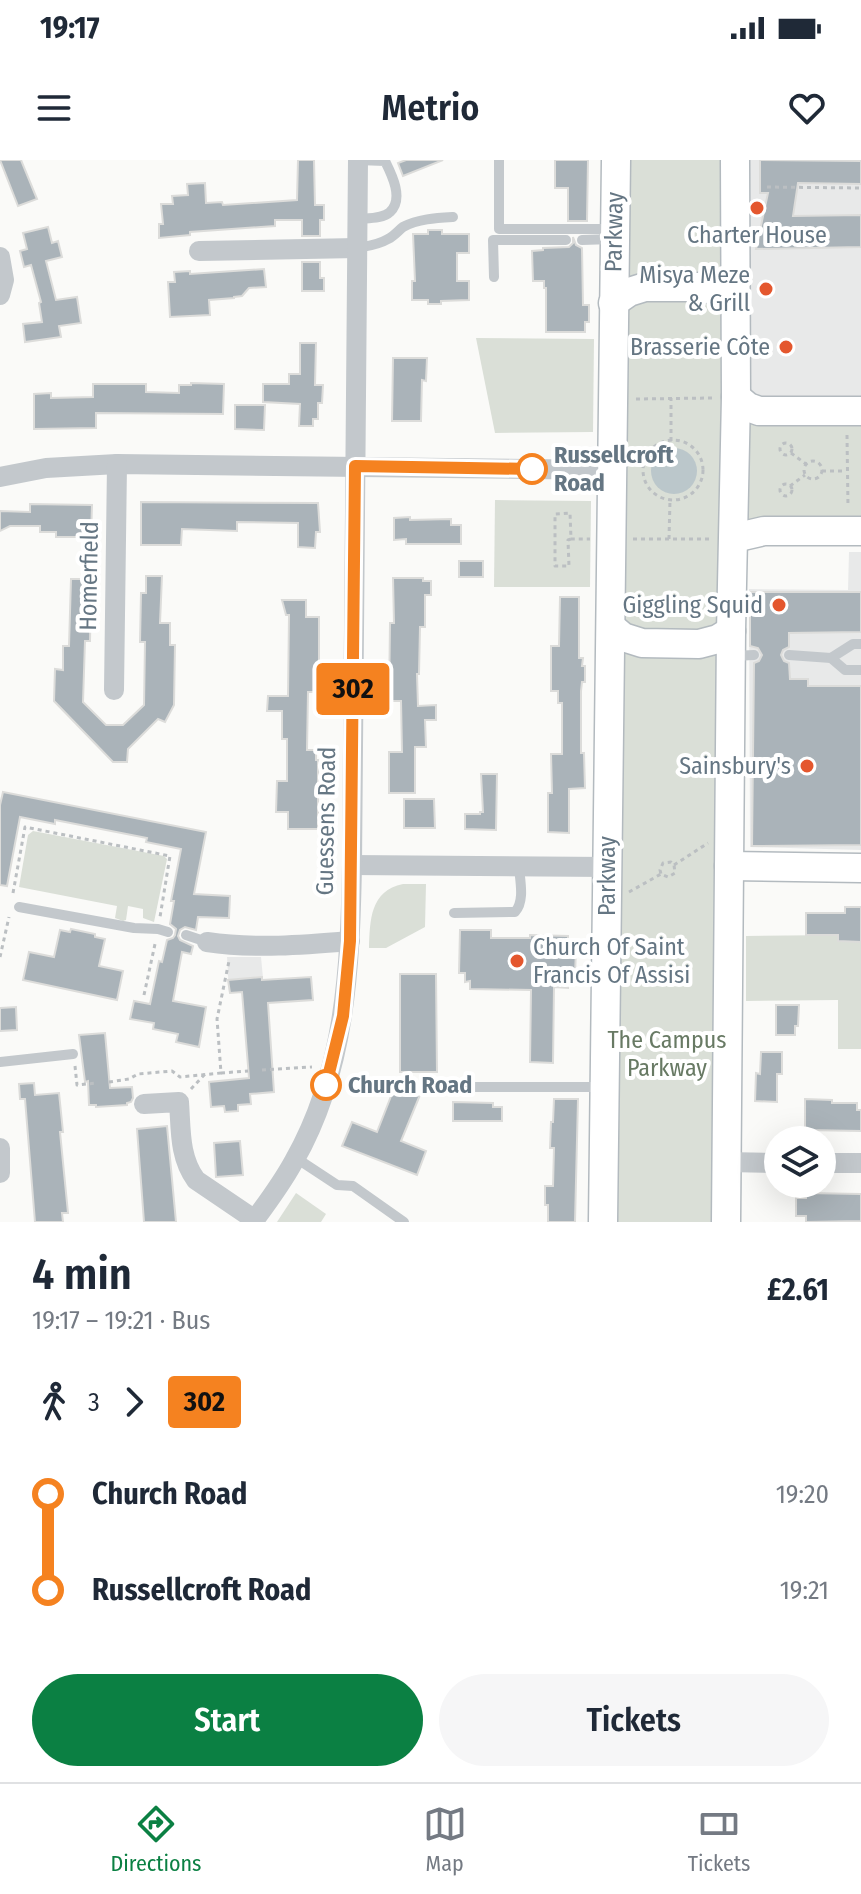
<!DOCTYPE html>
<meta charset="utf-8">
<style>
:root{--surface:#fff;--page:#f6f6f7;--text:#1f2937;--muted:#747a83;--line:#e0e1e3;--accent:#0b8043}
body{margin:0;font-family:"Fira Sans Condensed",sans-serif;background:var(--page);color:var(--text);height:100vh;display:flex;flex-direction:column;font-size:30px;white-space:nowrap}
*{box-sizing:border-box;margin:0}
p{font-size:26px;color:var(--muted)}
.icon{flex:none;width:44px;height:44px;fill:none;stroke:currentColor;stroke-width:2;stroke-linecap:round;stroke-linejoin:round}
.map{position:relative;height:1062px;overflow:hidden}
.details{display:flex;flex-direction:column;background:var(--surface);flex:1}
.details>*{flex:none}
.badge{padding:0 16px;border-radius:6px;font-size:28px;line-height:52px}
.controls{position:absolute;left:764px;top:966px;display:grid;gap:16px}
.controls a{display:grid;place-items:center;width:72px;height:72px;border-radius:50%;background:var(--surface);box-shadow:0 8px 32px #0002;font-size:40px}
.map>.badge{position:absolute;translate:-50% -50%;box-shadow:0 0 0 4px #fff}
.legs{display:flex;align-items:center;gap:12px;height:88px;padding:0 32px;font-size:26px}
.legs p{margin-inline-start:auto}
.headline{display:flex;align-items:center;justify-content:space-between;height:136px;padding:0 32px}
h1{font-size:44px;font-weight:600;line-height:60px}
.primary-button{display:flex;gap:16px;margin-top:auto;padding:16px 32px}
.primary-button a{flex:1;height:92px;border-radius:48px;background:var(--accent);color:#fff;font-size:32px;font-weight:600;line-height:92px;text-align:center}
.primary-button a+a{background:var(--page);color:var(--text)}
ul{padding:0 32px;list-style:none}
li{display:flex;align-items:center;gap:28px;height:96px;font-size:30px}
li i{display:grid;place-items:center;width:12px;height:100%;margin:0 10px;background:currentColor}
li i::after{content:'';width:20px;height:20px;margin:-10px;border:6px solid;border-radius:50%;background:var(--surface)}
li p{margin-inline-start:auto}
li:first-child i{background:linear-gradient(#0000 50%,currentColor 0)}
li:last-child i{background:linear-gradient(currentColor 50%,#0000 0)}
.status{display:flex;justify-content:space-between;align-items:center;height:56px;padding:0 40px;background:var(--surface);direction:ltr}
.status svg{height:22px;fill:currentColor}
header{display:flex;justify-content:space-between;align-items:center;height:104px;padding:0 32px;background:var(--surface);font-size:36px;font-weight:600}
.tab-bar{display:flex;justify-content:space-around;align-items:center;height:112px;border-top:2px solid var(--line);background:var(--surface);font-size:22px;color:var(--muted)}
.tab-bar a{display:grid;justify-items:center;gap:4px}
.tab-bar .current{color:var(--accent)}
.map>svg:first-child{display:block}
.built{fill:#e8e9e9}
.green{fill:#dadfd7}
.water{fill:#bbc7cb}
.building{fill:#aab3b9;stroke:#dcdcda;stroke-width:2}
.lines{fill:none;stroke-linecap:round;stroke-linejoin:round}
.secondary-casing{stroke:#b3babf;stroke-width:31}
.path{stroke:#bbbfc2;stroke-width:3;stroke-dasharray:4 4;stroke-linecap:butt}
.lane{stroke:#c3c8cc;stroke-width:10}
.street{stroke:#c3c8cc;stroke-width:20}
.secondary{stroke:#fff;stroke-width:28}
.line-1-casing{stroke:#fff;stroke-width:18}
.line-1{stroke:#f58220;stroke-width:12}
.poi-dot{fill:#e4572e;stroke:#fff;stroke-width:3}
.stop-1-dot{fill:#fff;stroke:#f58220;stroke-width:4}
.labels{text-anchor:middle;stroke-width:8;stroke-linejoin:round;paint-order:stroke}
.street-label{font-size:24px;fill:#657683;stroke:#fff}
.poi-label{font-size:24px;fill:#657683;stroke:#fff;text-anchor:end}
.stop-label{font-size:24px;font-weight:bold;fill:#657683;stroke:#fff;text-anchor:start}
.park-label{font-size:24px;fill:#687a64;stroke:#fff}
</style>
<div class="status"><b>19:17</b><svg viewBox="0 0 49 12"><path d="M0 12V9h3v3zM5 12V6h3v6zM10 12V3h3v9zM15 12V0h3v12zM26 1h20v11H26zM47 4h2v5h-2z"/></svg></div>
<header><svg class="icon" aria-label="menu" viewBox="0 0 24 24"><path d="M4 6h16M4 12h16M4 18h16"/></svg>Metrio<svg class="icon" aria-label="heart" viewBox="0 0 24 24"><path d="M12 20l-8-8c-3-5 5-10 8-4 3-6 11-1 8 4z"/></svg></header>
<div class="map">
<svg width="861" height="1062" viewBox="0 0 861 1062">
<rect width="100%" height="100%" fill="#fafaf8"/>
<g class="built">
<path d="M735 0H861V251L748 247Z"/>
<path d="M849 392H861V690L750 687 749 429 848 430Z"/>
<path d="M227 797H261L264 829 229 833Z"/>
</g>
<g class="green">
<path d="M624 0H730L728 126 627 125Z"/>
<path d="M704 134 722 144 724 452 712 473 634 474 617 451 628 142Z"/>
<path d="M476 178 594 179 593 272 495 273Z"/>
<path d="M744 253 861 259V366L742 368Z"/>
<path d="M495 340 591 341 590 427H494Z"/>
<path d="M719 486V1062H611L617 487Z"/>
<path d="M33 671 164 696 167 699 154 762 143 758V749L128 746 126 760 123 761 115 758 117 746 19 727 28 675Z"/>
<path d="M403 724H426L425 767 386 788H369C370 760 370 731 403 724Z"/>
<path d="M838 775 839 781 861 782V889H838V840L746 841V776Z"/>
<path d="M296 1033 326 1054 321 1062H277Z"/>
</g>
<circle class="water" cx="674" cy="311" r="23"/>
<g class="building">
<path d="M0 0H21L37 39 18 46Z"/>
<path d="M298 0H314L315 45H324V60H320V76H302V60H275V66L190 72V75L159 78V64H163L161 44H173L172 36 188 35 187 24 205 23 206 43 222 42 223 45 297 40Z"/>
<path d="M406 0H443L403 16 398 3Z"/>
<path d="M555 0H588L587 61H568V28H555Z"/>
<path d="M760 0 861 1V24L798 23 793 56 861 55V87L756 89 768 33H760Z"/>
<path d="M48 67 52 83 58 81 62 97 46 101 56 140 77 137 81 163 59 166 61 177 25 182 23 164 42 162 39 143 41 142 31 105 24 107 20 91 27 89 23 73Z"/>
<path d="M428 70H442V74H469V93H457V121H469V140L441 141V144H428V140H412V121H415L413 74H428Z"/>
<path d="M573 77 576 85 582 88 583 145H589V162H585V172H546V128H544V121H533L532 91 543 90V88L569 87 573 83Z"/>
<path d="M302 102H320V118H324V131H302Z"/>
<path d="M264 109 266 127 249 128 242 136 234 137V138L209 140 210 155 170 157 168 122H175L174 112 190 111V114Z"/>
<path d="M300 183H316L315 225H323L322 243H318V259H313V266H299L300 244 263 242V224H289V214H300Z"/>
<path d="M393 198H427L426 221 422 220 421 261H392Z"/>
<path d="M191 223 224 224 223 254 96 253V268L34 269V234L51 233V238L93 237V224H146V232L179 233V225H191Z"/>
<path d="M235 245H265L264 270 235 269Z"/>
<path d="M141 342 318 343 320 372H316L315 388 298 387V363L237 362V371L182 369 181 385H141Z"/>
<path d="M30 344 92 345 91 377H56V372H40V366H10L0 371V351L30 352Z"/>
<path d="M410 357V360L451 359V365H461V384H406V379L394 380V358Z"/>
<rect x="459" y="401" width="24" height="16"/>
<path d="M146 416H162L160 463H170V485H175L174 545 165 562 158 559 128 589 127 602H113L54 541 55 509 63 510V486H69L71 419H89V433H91L90 481H85L83 542 106 565H123L144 545 145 482H140L141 433H146Z"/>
<path d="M393 418H423V421H431V435H425V467H420L419 514H417L418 546 436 545V560H425L426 587H415V633H389V592H402L401 541H389L390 463H394Z"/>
<path d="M750 432H861V472L789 473V487L783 490 781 495 784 501 789 503 790 519H808V526H861V685L752 686 754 503 759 501 762 495 758 488 750 486Z"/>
<path d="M560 437H579V498H583L582 506H585V522H582L581 531V593H584L585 628 569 629V673L548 672V633H552L551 594H562V543H558V531H551V486H559Z"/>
<path d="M282 440H306V457H319V532H308L307 590H316V600H318V669H288V652H276L277 621H287V579H282V551H267L268 536H288L289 455H286Z"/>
<path d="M481 614H497L496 670 465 669V654H480V652H483Z"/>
<path d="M3 632 206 672 194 734 230 736 229 758 198 757 196 770 185 767 180 770 178 776 180 780 193 786 191 794 182 792 173 841 206 847 199 887 176 882 178 874 153 869 154 863 130 859 134 841 150 844 159 801 162 802 167 780 173 778 175 775 176 769 170 764 174 741H171L181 689 146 682 147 678 55 660V664L20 657 7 726 0 725V645Z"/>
<path d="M404 639H434L435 668H404Z"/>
<path d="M845 747H861V782L838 781V775H806V753H845Z"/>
<path d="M71 769 95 774V777L105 779 99 806 123 811 117 840 23 820 29 792 54 797 60 770 70 772Z"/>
<path d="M460 770H491V778H530V775L568 776V788H576L575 816H568V828L554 827 553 903 530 902 531 830 470 829V821L465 822V813H459Z"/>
<path d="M400 814H436L437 912H400Z"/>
<path d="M262 817V820L311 817 313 840 268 843 274 932 250 934 251 944 238 945V951L225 952 224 946 211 947 209 922 249 918 242 832 230 833 228 820Z"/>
<path d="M776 845H799L798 866H795V875H776Z"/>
<path d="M16 847 17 870 0 871V848Z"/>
<path d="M105 873 110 928 132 927 133 938 131 942 127 943V945L96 947V945H89L88 921 85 922 79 875Z"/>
<path d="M761 892H782V914H777V942L755 941 756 913 760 914Z"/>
<path d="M34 923 35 935 59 933 63 972H60L68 1053H62L63 1062H35L25 939H20L19 924Z"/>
<path d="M395 926 420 935 401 981 426 991 417 1015 342 986 352 962 377 972Z"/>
<path d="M554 939H578L575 1062H548V1045H545V1026H553L554 988H550L551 962H553Z"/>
<path d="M805 939 832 940V943H857V950H861V971L805 970Z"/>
<path d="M453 942 493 943V947H502V961H453Z"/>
<path d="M167 966 176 1062H144L137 969Z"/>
<path d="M240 981 243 1015 216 1017 214 983Z"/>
<path d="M806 1033 861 1034V1061L806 1062V1056H796V1038H806Z"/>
</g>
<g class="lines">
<defs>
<g id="secondary">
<path d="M613 143 629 132 645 127H704L721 133 736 141"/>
<path d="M736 237 748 247 759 251H861"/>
<path d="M734 378 764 371H861"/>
<path d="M611 467 623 477 642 483 699 484 718 479 731 471"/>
<path d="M729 706 861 708"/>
<path d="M603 1062 616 0"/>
<path d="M726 1062 731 471 736 237 735 0"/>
</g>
</defs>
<use href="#secondary" class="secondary-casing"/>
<g class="path">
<path d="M767 27 861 28"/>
<path d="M636 239 712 238"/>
<path d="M847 275 848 347"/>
<circle cx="673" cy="310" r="30"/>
<path d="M671 281V238"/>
<circle cx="786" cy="289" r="6"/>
<path d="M791 293 806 304"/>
<circle cx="813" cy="310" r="9"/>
<path d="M822 311H846"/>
<circle cx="786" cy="330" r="6"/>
<path d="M790 326 805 315"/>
<path d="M571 379 568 380 569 406H555V354L570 353 571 379H590"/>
<path d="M633 379H710"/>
<path d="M669 379 670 340"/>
<path d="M674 705 708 683"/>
<path d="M629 732 661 714 668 717 675 713 674 705 671 702 663 703 660 710 661 714"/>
<path d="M13 733 25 667 170 696 160 757"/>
<path d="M0 797 9 757"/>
<path d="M144 835 155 784"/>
<path d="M75 906 77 925 96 923"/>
<path d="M262 910 312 907"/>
<path d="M221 913 248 911"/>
<path d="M109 922 129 919 138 914 172 911 180 917 221 913 217 859 229 801"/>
<path d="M191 929 205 914"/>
</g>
<g class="lane">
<path d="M499 0V69H612"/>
<path d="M358 59C367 58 383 59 390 52 404 39 392 15 385 1L358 0"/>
<path d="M582 80 612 79"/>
<path d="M357 88C368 86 378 85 388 79 394 76 398 71 403 67 418 59 436 58 453 57"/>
<path d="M494 117 493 80H566"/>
<path d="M789 495 831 498 853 484H861"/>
<path d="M733 496 754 495"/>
<path d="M831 498 845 510H861"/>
<path d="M19 747 134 768 158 769 168 772"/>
<path d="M454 753 515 752C525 741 520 721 519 707"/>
<path d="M186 775 207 782"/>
<path d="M0 902 73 894"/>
<path d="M463 927H601"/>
<path d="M296 998 337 1025 353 1026 404 1062"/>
</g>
<g class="street">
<path d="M199 91 357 88"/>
<path d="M0 97 4 120 0 135"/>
<path d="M0 317 46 308 117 304 612 310"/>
<path d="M114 530 117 304"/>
<path d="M352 705 607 707"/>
<path d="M207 782C254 789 303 785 350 781"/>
<path d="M144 944 179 942C181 969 179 997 196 1020L255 1060"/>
<path d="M0 988V1013"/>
<path d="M727 1002 778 1003"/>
<path d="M822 1003H861"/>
<path d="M253 1062C268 1042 282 1023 294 1001 346 910 350 807 352 705L358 0"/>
</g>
<use href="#secondary" class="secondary"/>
</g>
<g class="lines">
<defs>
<path id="line-1" d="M326 925 343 856 350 781 355 306 532 309"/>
</defs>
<use href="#line-1" class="line-1-casing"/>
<use href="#line-1" class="line-1"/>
</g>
<g class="poi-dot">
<circle cx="757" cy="48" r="8"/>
<circle cx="766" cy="129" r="8"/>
<circle cx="786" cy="187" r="8"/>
<circle cx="779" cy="445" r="8"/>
<circle cx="807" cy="606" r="8"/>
<circle cx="517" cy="801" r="8"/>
</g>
<g class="stop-1-dot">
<circle cx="532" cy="309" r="14"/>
<circle cx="326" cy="925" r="14"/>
</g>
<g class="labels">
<g class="street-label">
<text transform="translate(614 72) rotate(-89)" y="8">Parkway</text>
<text transform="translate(89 416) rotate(-89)" y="8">Homerfield</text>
<text transform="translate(326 661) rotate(-89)" y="8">Guessens Road</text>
<text transform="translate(607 716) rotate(-90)" y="8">Parkway</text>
</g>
<g class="poi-label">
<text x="757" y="83" text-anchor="middle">Charter House</text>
<text x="750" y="123">Misya Meze<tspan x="750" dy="28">&amp; Grill</tspan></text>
<text x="770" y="195">Brasserie Côte</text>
<text x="763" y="453">Giggling Squid</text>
<text x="791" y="614">Sainsbury's</text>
<text x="533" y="795" text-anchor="start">Church Of Saint<tspan x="533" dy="28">Francis Of Assisi</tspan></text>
</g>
<g class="stop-label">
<text x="554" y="303">Russellcroft<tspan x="554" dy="28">Road</tspan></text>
<text x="348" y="933">Church Road</text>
</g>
<g class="park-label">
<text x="667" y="888">The Campus<tspan x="667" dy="28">Parkway</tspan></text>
</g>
</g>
</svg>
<div class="controls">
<a><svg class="icon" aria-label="layers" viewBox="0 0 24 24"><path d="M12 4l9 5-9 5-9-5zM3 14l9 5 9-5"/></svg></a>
</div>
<b class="badge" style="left:353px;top:529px;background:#f58220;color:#111">302</b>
</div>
<section class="details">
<div class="headline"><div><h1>4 min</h1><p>19:17 – 19:21 · Bus</p></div><b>£2.61</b></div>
<div class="legs"><svg class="icon" aria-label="walk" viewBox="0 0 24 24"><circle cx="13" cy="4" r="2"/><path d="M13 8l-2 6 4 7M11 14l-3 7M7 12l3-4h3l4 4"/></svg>3<svg class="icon" aria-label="forward" viewBox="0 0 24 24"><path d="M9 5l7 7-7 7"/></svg><b class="badge" style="background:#f58220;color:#111">302</b></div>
<ul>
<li><i style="color:#f58220"></i><b>Church Road</b><p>19:20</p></li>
<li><i style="color:#f58220"></i><b>Russellcroft Road</b><p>19:21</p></li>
</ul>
<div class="primary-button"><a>Start</a><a>Tickets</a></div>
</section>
<nav class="tab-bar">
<a class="current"><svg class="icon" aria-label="directions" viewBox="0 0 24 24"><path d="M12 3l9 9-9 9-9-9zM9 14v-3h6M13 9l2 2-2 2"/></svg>Directions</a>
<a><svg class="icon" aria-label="map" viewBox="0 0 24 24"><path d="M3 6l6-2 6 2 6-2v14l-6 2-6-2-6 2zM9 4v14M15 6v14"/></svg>Map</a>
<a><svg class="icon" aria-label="tickets" viewBox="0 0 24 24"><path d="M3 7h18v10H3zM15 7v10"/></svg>Tickets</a>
</nav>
